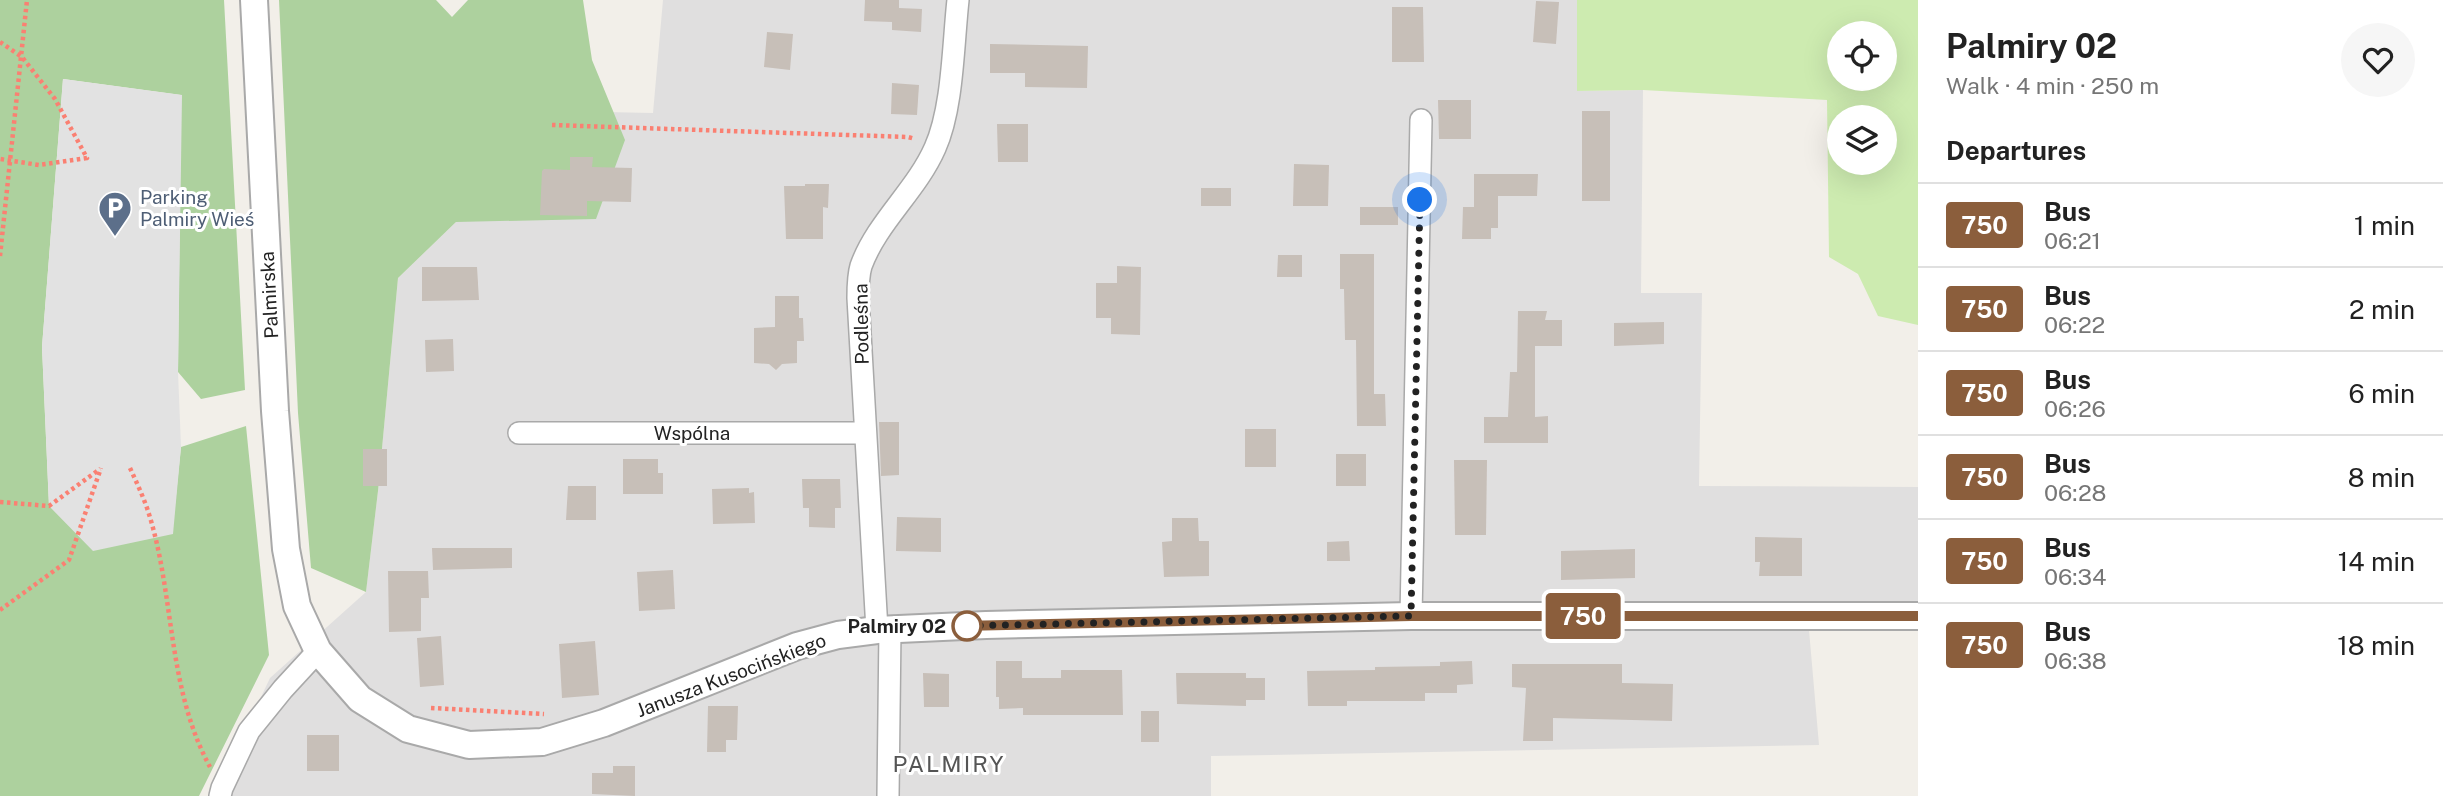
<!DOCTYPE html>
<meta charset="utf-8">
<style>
:root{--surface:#fff;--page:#f6f6f6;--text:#222;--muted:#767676;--line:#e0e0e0}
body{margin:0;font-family:"Public Sans",sans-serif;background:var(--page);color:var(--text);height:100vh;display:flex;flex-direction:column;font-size:26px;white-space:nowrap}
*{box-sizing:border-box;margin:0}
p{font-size:23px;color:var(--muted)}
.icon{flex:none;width:38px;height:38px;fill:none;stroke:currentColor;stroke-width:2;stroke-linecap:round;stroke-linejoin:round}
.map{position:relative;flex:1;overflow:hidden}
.details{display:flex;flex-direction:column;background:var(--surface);width:525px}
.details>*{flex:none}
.badge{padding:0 14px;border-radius:5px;font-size:24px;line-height:46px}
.buttons{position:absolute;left:1827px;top:21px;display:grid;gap:14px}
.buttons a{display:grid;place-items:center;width:70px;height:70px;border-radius:50%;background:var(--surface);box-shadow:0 7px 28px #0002;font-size:35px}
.you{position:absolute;width:35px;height:35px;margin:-18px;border:5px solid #fff;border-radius:50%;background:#1a73e8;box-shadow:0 0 0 10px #1a73e833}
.map>.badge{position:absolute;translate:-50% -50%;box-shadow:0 0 0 4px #fff}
h2{padding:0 28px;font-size:26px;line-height:63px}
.round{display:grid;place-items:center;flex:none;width:74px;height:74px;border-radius:37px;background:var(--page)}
.head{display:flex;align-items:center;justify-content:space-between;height:119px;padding:0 28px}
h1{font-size:33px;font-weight:700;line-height:52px}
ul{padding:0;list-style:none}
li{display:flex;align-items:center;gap:21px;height:84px;padding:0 28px;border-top:2px solid var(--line)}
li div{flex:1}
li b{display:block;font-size:26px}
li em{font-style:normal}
li .badge{min-width:77px;font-weight:700;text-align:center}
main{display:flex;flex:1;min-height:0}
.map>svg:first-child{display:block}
.residential{fill:#e0dfdf}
.grass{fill:#cdebb0;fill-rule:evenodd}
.forest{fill:#add19e}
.parking{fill:#e2e2e2}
.building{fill:#c7bfb8}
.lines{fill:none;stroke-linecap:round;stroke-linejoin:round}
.minor-casing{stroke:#a9a9a9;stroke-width:24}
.tertiary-casing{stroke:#a9a9a9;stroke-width:30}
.path{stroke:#fa8072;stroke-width:4.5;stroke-dasharray:3.5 3.5;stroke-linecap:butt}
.minor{stroke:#fff;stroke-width:21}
.tertiary{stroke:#fff;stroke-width:26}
.line-casing{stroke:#fff;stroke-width:16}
.line{stroke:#8b5e3c;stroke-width:10}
.walk{stroke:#222;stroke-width:7;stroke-dasharray:0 12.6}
.stop-dot{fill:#fff;stroke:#8b5e3c;stroke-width:3.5}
.labels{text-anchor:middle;stroke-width:6;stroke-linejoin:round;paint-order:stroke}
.service-label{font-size:19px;fill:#4e5e75;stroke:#fff;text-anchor:start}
.street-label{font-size:19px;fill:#222;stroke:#fff}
.stop-label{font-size:19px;font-weight:bold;fill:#222;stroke:#fff;text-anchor:end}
.quarter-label{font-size:23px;letter-spacing:2px;fill:#555;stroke:#fff}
</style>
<main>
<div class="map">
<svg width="1918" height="796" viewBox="0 0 1918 796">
<rect width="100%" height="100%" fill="#f2efe9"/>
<path class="residential" d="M663 0H1577V91L1643 90 1641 293H1702L1699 486 1918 487V629L1809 630 1819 745 1211 756V796H214L270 678 366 592 378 491 398 278 456 222 507 110 653 113Z"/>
<path class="grass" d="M1577 0H1918V325L1878 316 1858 274 1829 257 1827 100 1643 90 1577 91ZM1839 33H1885V79H1839ZM1839 117H1885V163H1839Z"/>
<g class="forest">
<path d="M0 0H224L245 390 201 399 178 372 181 95 63 79 42 347 49 506 172 534 181 447 246 426 269 655 199 796H0Z"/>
<path d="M279 0H436L452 17 468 0H583L592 60 625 140 596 219 456 222 398 278 378 491 366 592 311 568 298 413Z"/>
</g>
<path class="parking" d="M63 79 182 95 178 372 181 447 173 534 93 551 49 506 42 347Z"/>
<g class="building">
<path d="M865 0H899V8L922 9 921 32 892 30V22L864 21Z"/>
<path d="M1536 1 1559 2 1556 44 1533 42Z"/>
<path d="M1392 7H1423L1424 62H1392Z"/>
<path d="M767 32 793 34 790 70 764 67Z"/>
<path d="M990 44 1088 46 1087 88 1025 87V73H990Z"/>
<path d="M892 83 919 85 917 115 891 114Z"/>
<path d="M1438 100H1471V139H1439Z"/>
<rect x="1582" y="111" width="28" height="90"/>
<path d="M997 124H1028V162H998Z"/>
<path d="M570 157H593L592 167 632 168 631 202 587 201V216L540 215 542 171 544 169 570 170Z"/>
<path d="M1294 164 1329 165 1328 206H1293Z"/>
<path d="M1474 174H1538L1537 196H1498V228H1491V239H1462L1463 207H1474Z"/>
<path d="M805 184H829L828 208 823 207V239H786L784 186H805Z"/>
<rect x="1201" y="188" width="30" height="18"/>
<rect x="1360" y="207" width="38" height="18"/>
<path d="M1340 254H1374V394H1385L1386 426H1357L1356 340H1345L1344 289H1340Z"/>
<path d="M1278 255H1302V277H1277Z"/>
<path d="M1117 266 1141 267 1140 335 1111 334V318H1096V283H1117Z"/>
<path d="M422 267H477L479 300 422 301Z"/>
<path d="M775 296H799V318H803L804 341H797V363L782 364 776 370 769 364 754 363V328L775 327Z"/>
<path d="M1518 311H1547L1545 320H1562V346H1535V417L1548 416V443H1484V417H1508L1510 372H1517Z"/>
<path d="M1664 322V344L1614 346V323Z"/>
<path d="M453 339 454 371 426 372 425 340Z"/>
<path d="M879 422H899V475L881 476Z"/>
<rect x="1245" y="429" width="31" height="38"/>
<rect x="363" y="449" width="24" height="37"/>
<rect x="1336" y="454" width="30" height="32"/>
<path d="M623 459H658V473H663V494H623Z"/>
<path d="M1454 460H1487L1486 535H1455Z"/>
<path d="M802 479H840L841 508H835V528L809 527V508H803Z"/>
<path d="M568 486H596V520H566Z"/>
<path d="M749 488V493L754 492 755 523 713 524 712 489Z"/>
<path d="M897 517 941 518V552L896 551Z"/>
<path d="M1172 518H1198L1199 541H1209V576L1164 577 1162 542 1172 541Z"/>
<path d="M1755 537 1802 538V576H1759L1760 562H1755Z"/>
<path d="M1349 541 1350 561H1327V542Z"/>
<path d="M432 548H512V568L433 570Z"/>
<path d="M1635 549V578L1561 580V551Z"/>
<path d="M673 570 675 609 639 611 637 572Z"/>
<path d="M388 571H428L429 598H421V631L389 632Z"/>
<path d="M441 636 444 685 420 687 417 638Z"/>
<path d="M595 641 599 695 562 698 559 644Z"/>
<path d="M996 661H1022V678H1061V670H1122L1123 715H1023V708L999 709V697H996Z"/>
<path d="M1472 661 1473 684 1457 685V693H1425V701H1347V706H1308L1307 671 1375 670V667L1440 666V662Z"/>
<path d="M1512 664H1622V683L1673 684 1672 721 1553 718V741H1523L1526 688 1512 687Z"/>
<path d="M923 673 949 674V707H924Z"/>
<path d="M1176 673H1246V678H1265V700H1246V706L1177 704Z"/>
<path d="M708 706H738L737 740H726V752H707Z"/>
<rect x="1141" y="711" width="18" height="31"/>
<rect x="307" y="735" width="32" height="36"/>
<path d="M613 766H635V796L592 794V773H613Z"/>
</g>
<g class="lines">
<defs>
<g id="minor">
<path d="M519 433H865"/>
<path d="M1411 616 1421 120"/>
<path d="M877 630 858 298C858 288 858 276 861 266 877 222 916 191 935 148 953 108 953 45 958 0"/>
<path d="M220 796 222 788 249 731 283 689 318 651"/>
<path d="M888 796 890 629"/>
</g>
<path id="tertiary" d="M254 0 275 411 286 549 297 606 318 651 360 699 408 729 469 745 542 742 604 723 797 646 838 635 877 630 986 625 1411 616H1918"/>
</defs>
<use href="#minor" class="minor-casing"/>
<use href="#tertiary" class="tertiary-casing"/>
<g class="path">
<path d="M0 42 22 57 55 99 87 158 39 165 0 159"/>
<path d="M552 125 908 137 915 139"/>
<path d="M0 256 27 0"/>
<path d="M130 468C136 481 142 494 147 508 175 591 166 686 210 767"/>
<path d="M0 502 49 506 100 469"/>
<path d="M0 610 69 560 101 468"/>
<path d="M431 708 544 714"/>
</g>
<use href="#minor" class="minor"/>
<use href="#tertiary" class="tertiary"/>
</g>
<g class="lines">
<defs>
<path id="line" d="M961 626 1411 616H1918"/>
</defs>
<use href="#line" class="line-casing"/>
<use href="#line" class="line"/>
<path class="walk" d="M967 626H961L1411 616 1420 200"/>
</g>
<defs>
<symbol id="parking-pin" viewBox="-11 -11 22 30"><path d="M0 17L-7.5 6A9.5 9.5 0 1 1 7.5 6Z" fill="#5c6f8a" stroke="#fff"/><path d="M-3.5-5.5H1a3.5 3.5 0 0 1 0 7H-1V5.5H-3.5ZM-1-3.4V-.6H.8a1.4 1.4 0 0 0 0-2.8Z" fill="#fff"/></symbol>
</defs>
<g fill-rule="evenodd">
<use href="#parking-pin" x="96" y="189" width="38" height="52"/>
</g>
<circle class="stop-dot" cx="967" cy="626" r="14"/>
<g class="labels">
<g class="service-label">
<text x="140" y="204">Parking<tspan x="140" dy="22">Palmiry Wieś</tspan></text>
</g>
<g class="street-label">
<text transform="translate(269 295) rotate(-93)" y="7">Palmirska</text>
<text transform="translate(861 324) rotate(-91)" y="7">Podleśna</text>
<text x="692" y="440">Wspólna</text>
<text transform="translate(731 675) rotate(-21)" y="7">Janusza Kusocińskiego</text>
</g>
<g class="stop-label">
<text x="946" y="633">Palmiry 02</text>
</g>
<g class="quarter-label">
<text x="949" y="772">PALMIRY</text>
</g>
</g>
</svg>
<div class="buttons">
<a><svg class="icon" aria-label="locate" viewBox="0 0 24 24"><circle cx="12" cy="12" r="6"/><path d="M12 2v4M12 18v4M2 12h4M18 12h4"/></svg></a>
<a><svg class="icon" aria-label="layers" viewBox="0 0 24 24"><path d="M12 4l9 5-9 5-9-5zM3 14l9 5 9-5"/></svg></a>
</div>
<div class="you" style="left:1420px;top:200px"></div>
<b class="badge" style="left:1583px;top:616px;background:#8b5e3c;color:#fff">750</b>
</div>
<section class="details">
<div class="head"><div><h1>Palmiry 02</h1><p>Walk · 4 min · 250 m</p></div><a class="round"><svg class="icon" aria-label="heart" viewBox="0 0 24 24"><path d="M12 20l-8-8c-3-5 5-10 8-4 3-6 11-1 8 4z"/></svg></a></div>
<h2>Departures</h2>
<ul>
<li><span class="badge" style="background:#8b5e3c;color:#fff">750</span><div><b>Bus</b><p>06:21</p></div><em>1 min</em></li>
<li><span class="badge" style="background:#8b5e3c;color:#fff">750</span><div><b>Bus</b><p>06:22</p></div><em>2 min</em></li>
<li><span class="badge" style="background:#8b5e3c;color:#fff">750</span><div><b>Bus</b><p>06:26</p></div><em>6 min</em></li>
<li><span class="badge" style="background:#8b5e3c;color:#fff">750</span><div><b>Bus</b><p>06:28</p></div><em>8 min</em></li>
<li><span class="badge" style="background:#8b5e3c;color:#fff">750</span><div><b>Bus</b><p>06:34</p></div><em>14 min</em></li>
<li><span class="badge" style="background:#8b5e3c;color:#fff">750</span><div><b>Bus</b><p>06:38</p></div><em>18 min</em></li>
</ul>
</section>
</main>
